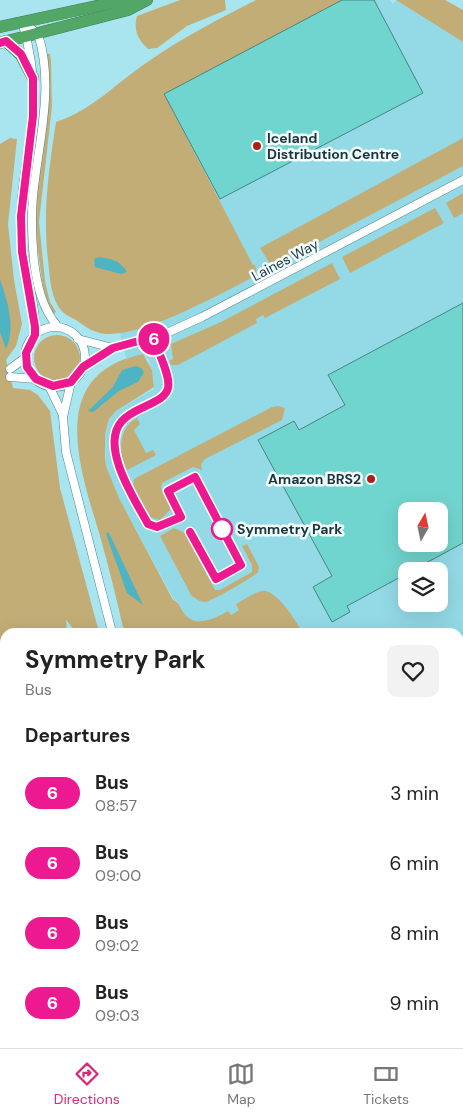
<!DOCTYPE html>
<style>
:root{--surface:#fff;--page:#f2f2f2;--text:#222;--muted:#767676;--line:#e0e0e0;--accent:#db2777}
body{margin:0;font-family:"DM Sans",sans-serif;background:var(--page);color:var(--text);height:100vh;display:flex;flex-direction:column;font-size:19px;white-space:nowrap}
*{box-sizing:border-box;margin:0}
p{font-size:16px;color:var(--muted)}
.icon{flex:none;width:28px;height:28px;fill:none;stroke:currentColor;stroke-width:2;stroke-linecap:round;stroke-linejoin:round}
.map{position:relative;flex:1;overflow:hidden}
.side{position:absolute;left:0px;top:628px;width:464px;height:421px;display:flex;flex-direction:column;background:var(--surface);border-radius:15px 15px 0 0;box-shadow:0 5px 20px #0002}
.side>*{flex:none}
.badge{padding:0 10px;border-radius:16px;font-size:18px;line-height:32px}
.needle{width:32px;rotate:9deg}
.fabs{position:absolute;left:398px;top:502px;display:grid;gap:10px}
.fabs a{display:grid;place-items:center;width:50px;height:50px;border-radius:10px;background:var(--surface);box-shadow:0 5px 20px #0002;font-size:25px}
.map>.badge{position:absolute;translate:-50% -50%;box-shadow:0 0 0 2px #fff}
h2{padding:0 25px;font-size:19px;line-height:45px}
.round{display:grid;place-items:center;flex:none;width:52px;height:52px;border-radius:10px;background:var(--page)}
.headline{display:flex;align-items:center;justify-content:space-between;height:85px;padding:0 25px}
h1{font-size:24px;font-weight:700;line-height:38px}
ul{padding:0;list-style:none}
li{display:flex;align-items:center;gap:15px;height:70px;padding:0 25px}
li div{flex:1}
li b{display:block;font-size:19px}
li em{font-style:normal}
li .badge{min-width:55px;font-weight:700;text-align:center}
.dock{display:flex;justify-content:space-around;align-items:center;height:70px;border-top:1px solid var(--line);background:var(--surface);font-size:14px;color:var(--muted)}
.dock a{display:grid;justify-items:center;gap:2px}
.dock .selected{color:var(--accent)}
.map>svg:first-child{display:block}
.built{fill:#93dae6;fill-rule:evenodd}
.green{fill:#c2ad77}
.water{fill:#4eb3c2}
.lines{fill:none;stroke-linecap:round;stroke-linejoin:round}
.stream{stroke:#4eb3c2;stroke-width:2.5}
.building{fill:#70d5ce;stroke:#498580;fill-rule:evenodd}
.minor-casing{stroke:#4b868f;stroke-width:9}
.highway-casing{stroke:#407f56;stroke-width:12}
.minor{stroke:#fff;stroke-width:8}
.highway{stroke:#53a766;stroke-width:11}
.line-casing{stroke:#fff;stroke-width:11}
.line{stroke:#ed1990;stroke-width:8}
.poi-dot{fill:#af1f16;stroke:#f1fdff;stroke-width:2}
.stop-dot{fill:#fff;stroke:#ed1990;stroke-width:2.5}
.labels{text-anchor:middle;stroke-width:5;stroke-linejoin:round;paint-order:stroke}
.poi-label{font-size:14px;font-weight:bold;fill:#1d3539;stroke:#f1fdff;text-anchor:start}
.street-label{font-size:14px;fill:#1d3539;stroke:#f1fdff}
.stop-label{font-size:14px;font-weight:bold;fill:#1d3539;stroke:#f1fdff;text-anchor:start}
</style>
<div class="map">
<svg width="463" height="1048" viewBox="0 0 463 1048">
<rect width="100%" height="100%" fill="#a9e5ef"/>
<path class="built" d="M342 0H389L393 4 396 0 463 42V638L459 640V632H274L237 604 240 610 230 615 202 622 190 619 184 614 177 601 174 600 119 498 106 466 105 434 109 419 116 411 154 389V380L149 360 143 354 126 358 120 333 197 306 257 273 164 94ZM406 511H439V544H406ZM406 571H439V604H406Z"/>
<g class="green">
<path d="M180 0H225L226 10 187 26 157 48 148 49C138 40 133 30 137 16Z"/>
<path d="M256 0H343L164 94 253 265H255L257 275C220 294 146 336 106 334 95 333 87 328 79 322 72 317 65 316 60 309 52 298 50 282 49 269 42 216 48 175 56 122 93 110 117 82 149 61 183 37 219 19 256 0Z"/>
<path d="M396 0H445L463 10V42Z"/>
<path d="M47 54H50L51 61 52 106 39 222 45 281 50 302 56 312 53 314 44 295 35 229 38 183 46 123Z"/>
<path d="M10 138 17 139 8 224 14 280 22 324 16 346 6 360 13 388 30 390 38 395 50 411 60 488 99 632H76L66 620 67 632H5V785L0 784V144Z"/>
<path d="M463 138V166L272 267 260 248Z"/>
<path d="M463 193V213L454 218 446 203Z"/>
<path d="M435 208 444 223 350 273 342 257Z"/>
<path d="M332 263 340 279 265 318 263 315 256 319 257 323 178 365H171L169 361 173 359 171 344 221 322Z"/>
<circle cx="57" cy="358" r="23"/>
<path d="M143 354 152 370 154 387 116 411 109 419 105 434V458L106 466 119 498 173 600C179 602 180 607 183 612 195 629 214 619 228 611L231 615 239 610 236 604C244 600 253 593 261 591 276 588 296 621 302 632H124C117 600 109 568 100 536 80 469 45 374 143 354Z"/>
<path d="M278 406 285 408 282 420 205 459 201 464 202 470 193 467 162 483 161 488 170 505V510L160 520 150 517 133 485 134 479 272 407Z"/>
<path d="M137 418 140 424 134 430 146 453 153 450 156 455 127 470C118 453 118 428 137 418Z"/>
<path d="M174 528 185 533 215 590H220L252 572V565L242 546 247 544 259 567 258 572C252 578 210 602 205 602 199 602 195 598 191 595L160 536Z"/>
<path d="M463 638V699L459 701V640Z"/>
<path d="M463 718V1048H234V1044H459V719Z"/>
</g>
<g class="water">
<path d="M99 257C111 259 120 260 127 272L121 274 95 267 94 259Z"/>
<path d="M0 279C7 300 16 327 6 349L0 332Z"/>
<path d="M136 366 141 368 144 372 138 382 119 391 93 412 88 411 113 387 122 370Z"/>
<path d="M108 532 110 535 143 605 127 593 106 534Z"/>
</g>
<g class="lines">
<g class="stream">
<path d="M459 760 463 759"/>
<path d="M0 780 5 781"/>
</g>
</g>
<g class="building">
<path d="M342 0H374L423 93 220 199 164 94Z"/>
<path d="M463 303V543L411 571H406V574L347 606 350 612 332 622 313 587 332 576 258 440 294 421 299 430 345 405 328 375ZM406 511H439V544H406Z"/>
</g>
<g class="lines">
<defs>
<g id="minor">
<path d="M22 21C31 53 36 83 33 116 29 155 19 194 21 233 23 267 37 304 35 335"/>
<path d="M23 22 38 34C55 86 38 144 33 196 31 218 32 240 34 261 37 286 42 308 58 327"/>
<circle cx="55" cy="357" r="30"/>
<path d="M78 339 113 348"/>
<path d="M83 367 113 348 169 332 202 317 463 180"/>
<path d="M10 369 25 358"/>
<path d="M10 377 36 379"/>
<path d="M71 382 63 417 66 452 112 632"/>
<path d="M49 386 63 415"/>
</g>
<g id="highway">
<path d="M0 27 111 3 145 0"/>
<path d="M6 41 21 55 33 78"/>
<path d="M0 43 128 10 147 0"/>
</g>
</defs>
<use href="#minor" class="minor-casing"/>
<use href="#highway" class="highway-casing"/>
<use href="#minor" class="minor"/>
<use href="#highway" class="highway"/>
</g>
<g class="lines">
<defs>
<path id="line" d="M0 43 6 41 21 54 33 78V116L21 216 22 252 35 327V335L26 353 27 367 36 379 53 386 71 382 83 367 113 348 153 337C157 350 171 376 168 388 166 397 156 401 148 405 140 409 129 413 122 421 99 446 135 500 148 524L157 527 181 517 168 491 195 477 241 565 216 579 190 532"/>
</defs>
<use href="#line" class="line-casing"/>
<use href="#line" class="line"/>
</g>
<g class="poi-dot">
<circle cx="257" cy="146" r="5"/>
<circle cx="371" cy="479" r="5"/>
</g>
<circle class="stop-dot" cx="222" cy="529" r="10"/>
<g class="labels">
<g class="poi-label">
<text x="267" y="143">Iceland<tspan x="267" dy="16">Distribution Centre</tspan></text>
<text x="361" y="484" text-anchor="end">Amazon BRS2</text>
</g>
<g class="street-label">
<text transform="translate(285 260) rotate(-28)" y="5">Laines Way</text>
</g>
<g class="stop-label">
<text x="237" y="534">Symmetry Park</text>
</g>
</g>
</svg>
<div class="fabs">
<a><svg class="needle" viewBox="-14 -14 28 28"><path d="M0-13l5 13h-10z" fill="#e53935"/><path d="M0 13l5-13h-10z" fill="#767676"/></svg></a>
<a><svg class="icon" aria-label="layers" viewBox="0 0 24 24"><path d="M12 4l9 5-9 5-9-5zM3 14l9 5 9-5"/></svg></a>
</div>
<b class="badge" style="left:154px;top:339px;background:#ed1990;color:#fff">6</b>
<section class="side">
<div class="headline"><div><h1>Symmetry Park</h1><p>Bus</p></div><a class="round"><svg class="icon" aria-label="heart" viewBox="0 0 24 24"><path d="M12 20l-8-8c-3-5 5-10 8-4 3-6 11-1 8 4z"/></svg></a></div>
<h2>Departures</h2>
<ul>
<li><span class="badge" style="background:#ed1990;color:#fff">6</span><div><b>Bus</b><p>08:57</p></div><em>3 min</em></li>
<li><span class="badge" style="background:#ed1990;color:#fff">6</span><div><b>Bus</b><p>09:00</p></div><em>6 min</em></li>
<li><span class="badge" style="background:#ed1990;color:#fff">6</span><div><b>Bus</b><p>09:02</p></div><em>8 min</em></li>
<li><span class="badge" style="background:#ed1990;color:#fff">6</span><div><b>Bus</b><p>09:03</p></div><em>9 min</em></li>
</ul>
</section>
</div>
<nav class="dock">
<a class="selected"><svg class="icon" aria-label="directions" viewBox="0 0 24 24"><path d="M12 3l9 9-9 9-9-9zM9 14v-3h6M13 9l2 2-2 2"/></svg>Directions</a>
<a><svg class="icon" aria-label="map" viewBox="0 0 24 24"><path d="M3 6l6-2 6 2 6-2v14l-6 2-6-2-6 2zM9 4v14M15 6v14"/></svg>Map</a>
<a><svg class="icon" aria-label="tickets" viewBox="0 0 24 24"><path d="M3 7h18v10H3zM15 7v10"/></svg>Tickets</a>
</nav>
